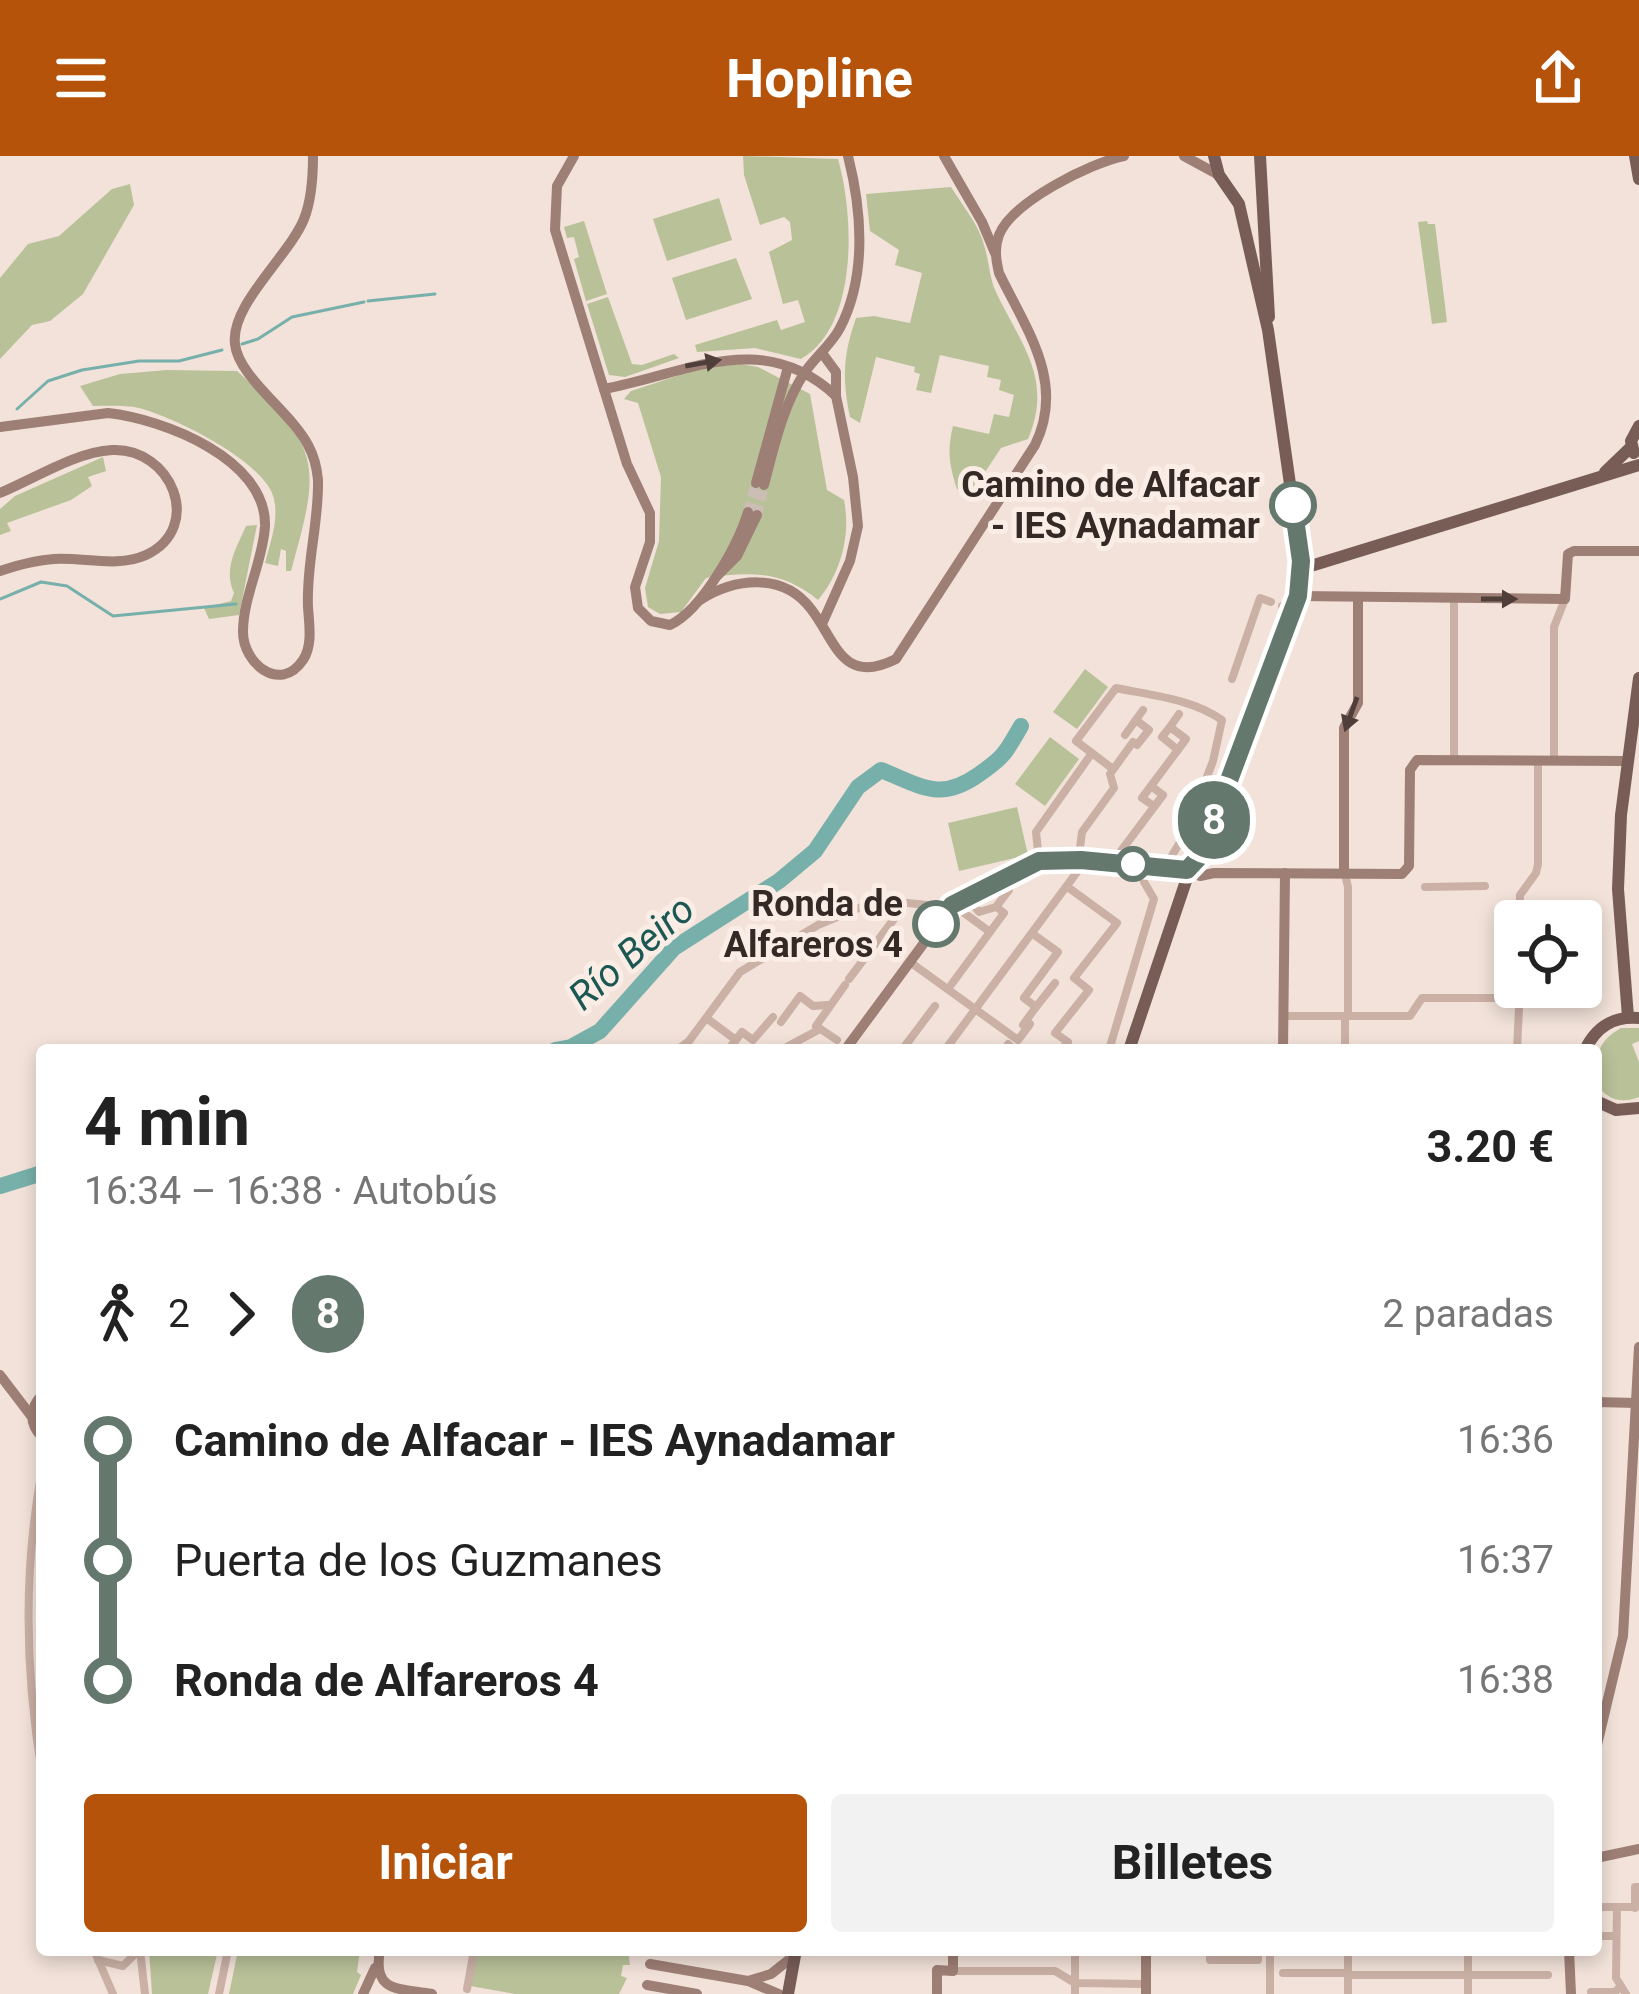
<!DOCTYPE html>
<html lang="es">
<meta charset="utf-8">
<style>
:root{--surface:#fff;--page:#f2f2f2;--text:#222;--muted:#767676;--accent:#b45309}
body{margin:0;font-family:Roboto,sans-serif;background:var(--page);color:var(--text);height:100vh;display:flex;flex-direction:column;font-size:45px;white-space:nowrap}
*{box-sizing:border-box;margin:0}
p{font-size:39px;color:var(--muted)}
.icon{flex:none;width:66px;height:66px;fill:none;stroke:currentColor;stroke-width:2;stroke-linecap:round;stroke-linejoin:round}
.map{position:relative;flex:1;overflow:hidden}
.drawer{position:absolute;left:36px;top:888px;width:1566px;height:912px;display:flex;flex-direction:column;background:var(--surface);border-radius:12px;box-shadow:0 6px 18px #0003}
.drawer>*{flex:none}
.badge{padding:0 24px;border-radius:39px;font-size:42px;line-height:78px}
.tools{position:absolute;left:1494px;top:744px;display:grid;gap:24px}
.tools a{display:grid;place-items:center;width:108px;height:108px;border-radius:12px;background:var(--surface);box-shadow:0 6px 18px #0003;font-size:60px}
.map>.badge{position:absolute;translate:-50% -50%;box-shadow:0 0 0 6px #fff}
.legs{display:flex;align-items:center;gap:18px;height:132px;padding:0 48px;font-size:39px}
.legs p{margin-inline-start:auto}
.headline{display:flex;align-items:center;justify-content:space-between;height:204px;padding:0 48px}
h1{font-size:66px;font-weight:700;line-height:90px}
.primary-button{display:flex;gap:24px;margin-top:auto;padding:24px 48px}
.primary-button a{flex:1;height:138px;border-radius:12px;background:var(--accent);color:#fff;font-size:48px;font-weight:700;line-height:138px;text-align:center}
.primary-button a+a{background:var(--page);color:var(--text)}
ul{padding:0 48px;list-style:none}
li{display:flex;align-items:center;gap:42px;height:120px;font-size:45px}
li i{display:grid;place-items:center;width:18px;height:100%;margin:0 15px;background:currentColor}
li i::after{content:'';width:30px;height:30px;margin:-15px;border:9px solid;border-radius:50%;background:var(--surface)}
li p{margin-inline-start:auto}
li:first-child i{background:linear-gradient(#0000 50%,currentColor 0)}
li:last-child i{background:linear-gradient(currentColor 50%,#0000 0)}
header{display:flex;justify-content:space-between;align-items:center;height:156px;padding:0 48px;background:var(--accent);color:#fff;font-size:54px;font-weight:700}
.map>svg:first-child{display:block}
.green{fill:#b9c199}
.lines{fill:none;stroke-linecap:round;stroke-linejoin:round}
.stream{stroke:#77b0aa;stroke-width:3}
.river{stroke:#77b0aa;stroke-width:16}
.secondary-tunnel{stroke:#ccbdb5;stroke-width:10;stroke-dasharray:10 5;stroke-linecap:butt}
.street{stroke:#cab0a5;stroke-width:8}
.secondary{stroke:#9e7f76;stroke-width:10}
.primary{stroke:#785d57;stroke-width:12}
.oneway{fill:#4f3e3a}
.line-1-casing{stroke:#fff;stroke-width:27}
.line-1{stroke:#64786e;stroke-width:18}
.stop-1-dot{fill:#fff;stroke:#64786e;stroke-width:6}
.labels{text-anchor:middle;stroke-width:10;stroke-linejoin:round;paint-order:stroke}
.stop-label{font-size:36px;font-weight:bold;fill:#352926;stroke:#faede5;text-anchor:end}
.water-label{font-size:39px;font-style:italic;fill:#1b5853;stroke:#faede5}
</style>
<header><svg class="icon" aria-label="menu" viewBox="0 0 24 24"><path d="M4 6h16M4 12h16M4 18h16"/></svg>Hopline<svg class="icon" aria-label="share" viewBox="0 0 24 24"><path d="M12 15V3M7 8l5-5 5 5M5 13v7h14v-7"/></svg></header>
<div class="map">
<svg width="1639" height="1838" viewBox="0 0 1639 1838">
<rect width="100%" height="100%" fill="#f2e2d9"/>
<g class="green">
<path d="M743 0 838 3C854 58 859 170 801 203L755 192 697 196 695 189 777 164 781 174 805 166 798 144 783 148 769 96 792 84 790 66 784 61 760 69 744 19Z"/>
<path d="M130 28 134 49 83 138 50 165 32 169 0 203V122L28 88 59 80 112 33Z"/>
<path d="M951 31C962 49 979 69 984 89 989 104 989 119 995 134 1020 188 1054 222 1028 283L1001 292 970 339 957 333C949 309 947 294 953 270L989 278 994 258 1009 261 1014 239 999 234 1001 224 987 221 989 210 940 199 931 237 916 234 920 218 914 216 915 211 876 201 860 267 850 261C842 223 843 199 856 162L874 160 910 167 922 117 895 109 899 94 870 75 866 38Z"/>
<path d="M719 42 732 84 667 105 653 63Z"/>
<path d="M584 65 607 138 586 145 574 103 579 101 574 81 567 82 564 71Z"/>
<path d="M1427 65 1428 68H1435L1447 166 1432 168 1418 66Z"/>
<path d="M736 102 752 143 686 164 672 122Z"/>
<path d="M608 141 632 208 642 209 674 198 679 202 625 221 609 219 587 148Z"/>
<path d="M740 208 758 211 810 238 827 334 844 344C851 379 841 417 818 444 783 415 750 415 706 422L681 456 660 458 648 451 645 432 659 385 661 321 638 247 624 243 631 235 701 212Z"/>
<path d="M167 214 237 215C324 292 320 310 291 415H286V395L281 393 278 410 265 407C270 387 279 364 274 343 266 306 174 261 139 252 124 249 108 250 93 250L80 230 120 218Z"/>
<path d="M103 301 106 315 88 321 92 330 71 344 7 367 11 375 0 379V353L15 340Z"/>
<path d="M257 369 239 459 209 463 204 452 231 445 234 437C223 413 236 393 246 370Z"/>
<path d="M1085 513 1108 531 1077 573 1053 556Z"/>
<path d="M1050 581 1079 603 1045 650 1015 628Z"/>
<path d="M1017 651 1028 699 959 715 948 667Z"/>
<path d="M1621 872H1639V885L1632 888 1639 906V941C1621 948 1607 944 1596 927 1596 901 1596 886 1621 872Z"/>
<path d="M149 1794H218L208 1838H152Z"/>
<path d="M238 1794H360L357 1816 361 1819 353 1838H229Z"/>
<path d="M477 1794H628L630 1809H623L621 1820 627 1822 619 1838H515L470 1830Z"/>
</g>
<g class="lines">
<g class="stream">
<path d="M368 145 435 138"/>
<path d="M242 188 258 183 292 161 364 146"/>
<path d="M17 253 48 225 82 214 139 205H179L222 194"/>
<path d="M0 443 41 426 67 430 113 460 236 448"/>
</g>
<g class="river">
<path d="M555 894 571 891 600 875 674 792 779 725 815 695 858 631 881 614C921 630 940 646 978 619 1004 601 1005 598 1021 570"/>
<path d="M0 1030 42 1017"/>
</g>
<g class="secondary-tunnel">
<path d="M748 356 756 327"/>
<path d="M757 359 764 329"/>
</g>
<g class="street">
<path d="M1282 450H1286"/>
<path d="M1232 523 1260 442 1271 446"/>
<path d="M1136 564 1149 574 1137 589"/>
<path d="M1170 571 1162 581 1178 594"/>
<path d="M1125 579 1143 554"/>
<path d="M1454 604V443"/>
<path d="M1554 604V471L1565 443"/>
<path d="M1113 613 1076 585 1116 532C1150 539 1193 543 1222 564L1213 605 1185 678 1165 711"/>
<path d="M1151 630 1142 642 1154 650"/>
<path d="M1121 695 1163 639 1151 630 1186 583 1170 571 1179 558"/>
<path d="M1039 705 1036 676 1092 597"/>
<path d="M1345 718 1348 731V860"/>
<path d="M1425 731 1485 730"/>
<path d="M967 742 979 756 996 751 1009 734 1006 723"/>
<path d="M1519 765 1520 739 1536 717 1538 708V604"/>
<path d="M990 776 1004 757 999 753"/>
<path d="M910 806 1018 884 1030 868"/>
<path d="M849 823 903 751"/>
<path d="M951 829 990 776 960 754"/>
<path d="M1036 851 1055 827"/>
<path d="M1284 860H1410L1422 842H1517"/>
<path d="M709 864 736 884"/>
<path d="M781 866 800 840 813 850 828 849"/>
<path d="M1023 869 1036 851 1024 842 1058 796 1033 778"/>
<path d="M837 884 816 870 845 829"/>
<path d="M1008 888 1015 894"/>
<path d="M677 894 689 885 740 816 818 769 878 744 937 750 945 755"/>
<path d="M728 894 742 876 753 884 773 861"/>
<path d="M781 894 820 873"/>
<path d="M902 894 935 850"/>
<path d="M945 894 1077 716 1082 676 1114 632 1110 618 1133 586"/>
<path d="M1061 894 1068 886 1055 877 1089 834 1074 822 1117 767 1069 732"/>
<path d="M1109 894 1154 743 1144 726 1143 709"/>
<path d="M1345 894V860"/>
<path d="M1517 894 1520 831"/>
<path d="M42 1314C23 1415 25 1516 42 1617"/>
<path d="M1596 1751H1635"/>
<path d="M1617 1751 1616 1822 1626 1838"/>
<path d="M1635 1752V1731H1639"/>
<path d="M1596 1780H1616"/>
<path d="M94 1794 113 1838"/>
<path d="M140 1794 145 1838"/>
<path d="M1210 1794V1804H1258V1794"/>
<path d="M98 1804 123 1810 139 1794"/>
<path d="M953 1815H1055L1075 1827 1146 1828"/>
<path d="M1283 1817H1343"/>
<path d="M1348 1819H1548"/>
<path d="M467 1833 474 1794"/>
<path d="M1591 1836H1615L1621 1830"/>
<path d="M219 1838 228 1794"/>
<path d="M1075 1838V1794"/>
<path d="M1270 1838V1799"/>
<path d="M1348 1838V1794"/>
<path d="M1468 1838V1794"/>
</g>
<g class="secondary">
<path d="M574 0 557 30 555 74 627 308 650 357V386L635 431 638 452 651 465 670 469C702 454 738 389 748 356"/>
<path d="M944 0 982 66 995 97"/>
<path d="M1184 0 1219 19"/>
<path d="M822 197 836 216V240L853 321 858 370 850 405 822 468"/>
<path d="M604 233C686 218 762 171 836 240"/>
<path d="M0 271 108 257C163 263 267 303 265 370 263 406 243 440 243 476 243 507 280 538 303 504 313 489 309 468 308 451 306 408 319 367 318 324 317 312 314 300 308 289 292 257 238 221 235 188 230 149 289 100 304 63 312 43 313 21 313 0"/>
<path d="M756 327 788 211"/>
<path d="M764 329C774 291 783 249 805 216 816 200 831 189 840 172 867 120 862 55 848 0"/>
<path d="M0 337C34 323 75 296 112 294 171 291 205 371 146 399 117 412 84 401 54 403 35 404 18 409 0 415"/>
<path d="M718 419 737 400 757 359"/>
<path d="M1298 440 1565 443 1568 398 1574 395H1639"/>
<path d="M700 444C735 422 783 416 811 453 836 485 842 530 896 503L1035 289C1066 226 1026 173 999 117 996 104 994 92 999 79 1012 46 1090 7 1124 0"/>
<path d="M1344 717V572L1358 547V443"/>
<path d="M1200 720 1214 717 1402 718 1409 710 1410 614 1417 604 1628 605"/>
<path d="M845 894 952 749 1039 705 1081 704 1187 714"/>
<path d="M1283 894 1285 717"/>
<path d="M0 1219 32 1261"/>
<path d="M42 1239C29 1252 29 1268 42 1281"/>
<path d="M1596 1246 1636 1247"/>
<path d="M1596 1593 1623 1480 1639 1191"/>
<path d="M1596 1702 1639 1693"/>
<path d="M380 1794C372 1837 399 1832 432 1838"/>
<path d="M1569 1794 1571 1838"/>
<path d="M650 1808 748 1825 779 1838"/>
<path d="M748 1825 771 1818 795 1799"/>
<path d="M647 1829 697 1838"/>
<path d="M363 1838 375 1812"/>
<path d="M937 1838V1814L953 1815V1794"/>
<path d="M1146 1838V1794"/>
</g>
<g class="primary">
<path d="M1260 0 1269 161"/>
<path d="M1635 0 1639 23"/>
<path d="M1634 297 1631 285 1639 270"/>
<path d="M1605 316 1631 291"/>
<path d="M1301 413 1639 309"/>
<path d="M1199 710 1294 453 1301 405 1268 174 1239 48 1219 19 1214 0"/>
<path d="M1628 861 1618 733 1621 659 1639 522"/>
<path d="M1129 894 1188 719"/>
<path d="M1585 894C1596 871 1613 860 1639 862"/>
<path d="M1596 945 1616 954 1639 952"/>
<path d="M788 1838 796 1794"/>
</g>
</g>
<defs><path id="oneway-solid" d="M-6-.8H1V-3.2L6.5 0L1 3.2V.8H-6Z" transform="scale(3)"/></defs>
<g class="oneway">
<use href="#oneway-solid" transform="translate(703 207) rotate(-10)"/>
<use href="#oneway-solid" transform="translate(1499 443)"/>
<use href="#oneway-solid" transform="translate(1351 558) rotate(110)"/>
</g>
<g class="lines">
<defs>
<path id="line-1" d="M936 768 952 749 1039 705 1081 704 1187 714 1201 699 1298 440 1301 405 1293 349"/>
</defs>
<use href="#line-1" class="line-1-casing"/>
<use href="#line-1" class="line-1"/>
</g>
<g class="stop-1-dot">
<circle cx="1293" cy="349" r="21"/>
<circle cx="1133" cy="708" r="15"/>
<circle cx="936" cy="768" r="21"/>
</g>
<g class="labels">
<g class="stop-label">
<text x="1260" y="341">Camino de Alfacar<tspan x="1260" dy="41">- IES Aynadamar</tspan></text>
<text x="903" y="760">Ronda de<tspan x="903" dy="41">Alfareros 4</tspan></text>
</g>
<g class="water-label">
<text transform="translate(631 796) rotate(-41)" y="14">Río Beiro</text>
</g>
</g>
</svg>
<div class="tools">
<a><svg class="icon" aria-label="locate" viewBox="0 0 24 24"><circle cx="12" cy="12" r="6"/><path d="M12 2v4M12 18v4M2 12h4M18 12h4"/></svg></a>
</div>
<b class="badge" style="left:1214px;top:664px;background:#64786e;color:#fff">8</b>
<section class="drawer">
<div class="headline"><div><h1>4 min</h1><p>16:34 – 16:38 · Autobús</p></div><b>3.20 €</b></div>
<div class="legs"><svg class="icon" aria-label="walk" viewBox="0 0 24 24"><circle cx="13" cy="4" r="2"/><path d="M13 8l-2 6 4 7M11 14l-3 7M7 12l3-4h3l4 4"/></svg>2<svg class="icon" aria-label="forward" viewBox="0 0 24 24"><path d="M9 5l7 7-7 7"/></svg><b class="badge" style="background:#64786e;color:#fff">8</b><p>2 paradas</p></div>
<ul>
<li><i style="color:#64786e"></i><b>Camino de Alfacar - IES Aynadamar</b><p>16:36</p></li>
<li><i style="color:#64786e"></i><span>Puerta de los Guzmanes</span><p>16:37</p></li>
<li><i style="color:#64786e"></i><b>Ronda de Alfareros 4</b><p>16:38</p></li>
</ul>
<div class="primary-button"><a>Iniciar</a><a>Billetes</a></div>
</section>
</div>
